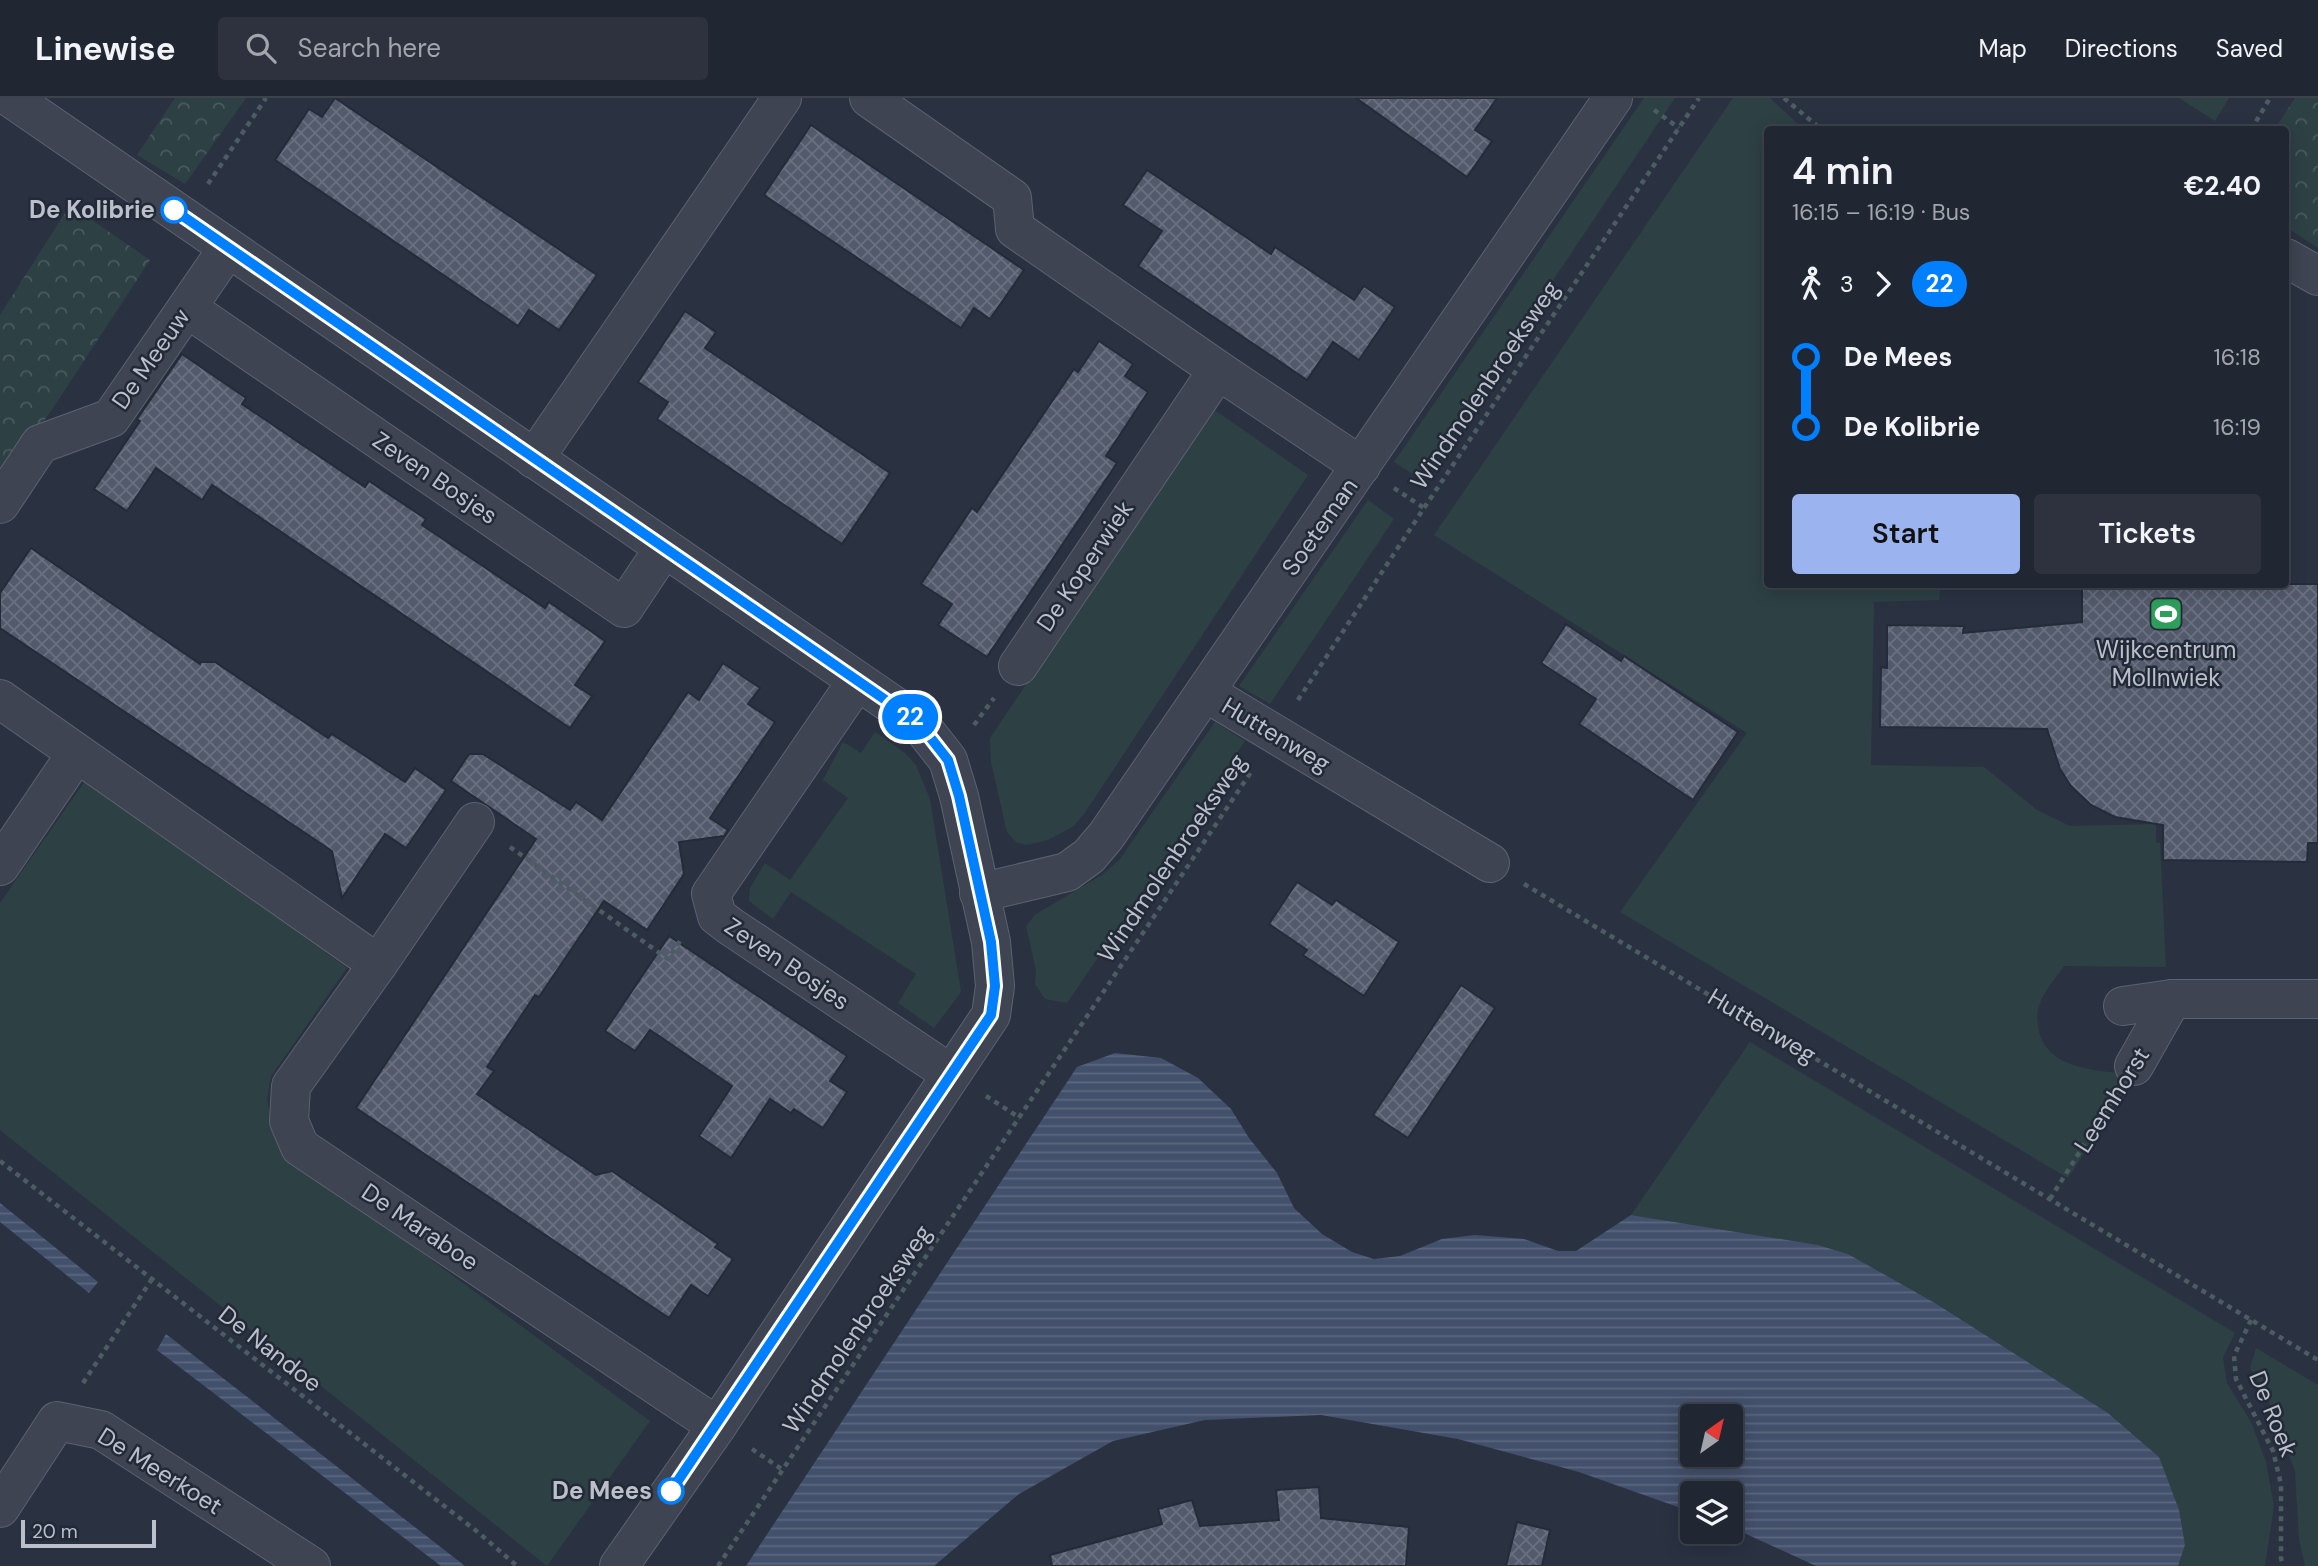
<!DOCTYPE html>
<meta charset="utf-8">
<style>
:root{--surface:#202632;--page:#2d323e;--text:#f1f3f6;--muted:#a2a5ac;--line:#3d434d;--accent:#9bb4f0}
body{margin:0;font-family:"DM Sans",sans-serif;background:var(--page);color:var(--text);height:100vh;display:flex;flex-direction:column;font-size:26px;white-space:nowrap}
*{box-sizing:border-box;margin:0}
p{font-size:23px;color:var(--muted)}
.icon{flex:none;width:38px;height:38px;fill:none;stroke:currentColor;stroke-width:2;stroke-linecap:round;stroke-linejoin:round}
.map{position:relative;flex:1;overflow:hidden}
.panel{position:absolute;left:1764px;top:28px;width:525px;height:462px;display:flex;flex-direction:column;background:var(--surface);border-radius:7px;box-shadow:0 4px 18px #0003,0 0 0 2px var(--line)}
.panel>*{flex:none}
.badge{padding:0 14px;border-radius:23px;font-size:24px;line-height:46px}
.needle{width:46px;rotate:34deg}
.buttons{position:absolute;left:1680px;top:1306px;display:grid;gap:14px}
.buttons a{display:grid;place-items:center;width:63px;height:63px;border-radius:7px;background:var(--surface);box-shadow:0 4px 18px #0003,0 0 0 2px var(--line);font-size:35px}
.scale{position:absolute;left:21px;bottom:18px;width:135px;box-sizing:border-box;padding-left:7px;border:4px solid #bbc0cb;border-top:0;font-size:19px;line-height:24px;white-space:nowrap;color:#bbc0cb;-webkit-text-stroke:5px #222937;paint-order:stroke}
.map>.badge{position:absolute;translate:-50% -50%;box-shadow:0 0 0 4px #fff}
.legs{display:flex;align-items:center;gap:10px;height:77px;padding:0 28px;font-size:23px}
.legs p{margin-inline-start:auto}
.summary{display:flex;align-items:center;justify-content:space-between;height:119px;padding:0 28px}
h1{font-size:38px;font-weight:600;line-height:52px}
.primary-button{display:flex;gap:14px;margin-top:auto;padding:14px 28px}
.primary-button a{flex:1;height:80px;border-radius:7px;background:var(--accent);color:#111;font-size:28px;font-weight:600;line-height:80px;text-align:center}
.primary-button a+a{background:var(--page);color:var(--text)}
ul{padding:0 28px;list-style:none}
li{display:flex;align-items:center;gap:24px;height:70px;font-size:26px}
li i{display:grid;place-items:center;width:10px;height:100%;margin:0 9px;background:currentColor}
li i::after{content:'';width:18px;height:18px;margin:-9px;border:5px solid;border-radius:50%;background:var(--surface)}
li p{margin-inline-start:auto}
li:first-child i{background:linear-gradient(#0000 50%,currentColor 0)}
li:last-child i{background:linear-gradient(currentColor 50%,#0000 0)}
header{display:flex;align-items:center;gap:42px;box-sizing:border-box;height:98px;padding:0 35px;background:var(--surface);border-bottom:2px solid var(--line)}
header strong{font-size:33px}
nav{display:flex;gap:38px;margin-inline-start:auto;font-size:24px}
.search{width:490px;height:63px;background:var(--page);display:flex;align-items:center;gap:18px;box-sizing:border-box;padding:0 24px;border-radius:7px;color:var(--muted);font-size:26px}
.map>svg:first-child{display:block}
.green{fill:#2d4044}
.forest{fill:url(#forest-crowns)}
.water{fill:url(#water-rules);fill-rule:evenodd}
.building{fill:url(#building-cross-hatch);stroke:#242b39;stroke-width:2}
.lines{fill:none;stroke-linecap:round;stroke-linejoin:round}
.minor-casing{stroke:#5c626f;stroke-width:40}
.path{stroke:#4c5d61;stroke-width:4.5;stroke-dasharray:5 5;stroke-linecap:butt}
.minor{stroke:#3e4451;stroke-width:38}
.line-1-casing{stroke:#fff;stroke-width:16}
.line-1{stroke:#0080ff;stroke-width:10}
.stop-1-dot{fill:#fff;stroke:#0080ff;stroke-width:3.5}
.labels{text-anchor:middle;stroke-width:5;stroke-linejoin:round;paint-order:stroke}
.stop-label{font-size:24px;font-weight:bold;fill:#bbc0cb;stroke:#222937;text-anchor:end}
.street-label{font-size:24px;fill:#bbc0cb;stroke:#222937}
.poi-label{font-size:24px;fill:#bbc0cb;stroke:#222937}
</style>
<header>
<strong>Linewise</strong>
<div class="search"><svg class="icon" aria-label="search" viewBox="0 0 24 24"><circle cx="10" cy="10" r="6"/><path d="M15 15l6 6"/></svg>Search here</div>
<nav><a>Map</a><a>Directions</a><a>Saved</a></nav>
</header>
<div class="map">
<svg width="2318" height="1468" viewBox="0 0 2318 1468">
<defs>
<pattern id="forest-crowns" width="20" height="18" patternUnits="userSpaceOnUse" patternTransform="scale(1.75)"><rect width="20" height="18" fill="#2d4044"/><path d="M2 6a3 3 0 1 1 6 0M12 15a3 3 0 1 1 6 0" fill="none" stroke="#4a5a5e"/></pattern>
<pattern id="water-rules" width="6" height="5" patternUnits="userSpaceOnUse" patternTransform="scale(1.75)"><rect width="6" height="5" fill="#43506b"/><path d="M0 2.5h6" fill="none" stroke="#5c677f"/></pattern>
<pattern id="building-cross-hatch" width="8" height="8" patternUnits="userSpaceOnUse" patternTransform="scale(1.75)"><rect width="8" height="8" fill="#535a6c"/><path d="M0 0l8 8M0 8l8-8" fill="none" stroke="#6a7080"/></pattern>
</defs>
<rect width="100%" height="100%" fill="#2a3242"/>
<g class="green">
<path d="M1644 0H1675L1420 381 1394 364Z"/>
<path d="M1733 0H1770L1803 31 1768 32V486L1941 487 1939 502 1874 504 1871 667 1984 669 2037 712 2070 728 2156 726V744L2160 745 2166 869 2064 868C2056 880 2045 892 2040 905 2036 914 2037 927 2040 937 2053 974 2102 972 2135 977L2068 1080 1620 814 1747 635 1434 437Z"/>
<path d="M2179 0H2229L2215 23Z"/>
<path d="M1212 310 1308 377 1086 713 1074 728 1048 742 1026 747 1016 744 1007 734 991 664 990 640 1063 531 1080 512Z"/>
<path d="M1368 402 1394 421 1270 606 1239 588Z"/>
<path d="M1215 624 1245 643 1067 905 1045 901 1035 886 1036 872 1026 828 1036 816 1102 777 1120 761Z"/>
<path d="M875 634 905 655 916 667 930 701 961 894 934 930 898 905 916 876 791 794 773 821 749 803 750 790 765 765 790 782 848 700 823 682 843 644 861 655Z"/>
<path d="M87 680 347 870 271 978 267 1002 272 1027 296 1062 650 1323 547 1468 0 1032V805Z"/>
<path d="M1750 944 2235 1235 2223 1259 2227 1285 2251 1324 2266 1364 2274 1408 2265 1468H2178L2185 1447 2159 1359 2108 1315 1935 1205 1848 1156 1818 1147 1631 1117Z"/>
<path d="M2256 1250 2318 1287V1468H2305L2299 1441 2295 1373 2264 1291 2250 1270Z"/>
</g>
<g class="forest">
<path d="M175 0H246L185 86 137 57Z"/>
<path d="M2295 0H2318V150L2286 129V32L2275 31Z"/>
<path d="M70 107 150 162 55 307 0 386V217Z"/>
</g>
<g class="water">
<path d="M1115 955 1161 960 1198 980 1231 1011 1249 1040 1277 1075 1294 1110 1322 1136 1352 1154 1374 1161 1400 1158 1442 1141 1475 1137 1524 1141 1558 1153H1576L1631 1117 1818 1147 1848 1156 1935 1205 2108 1315 2159 1359 2179 1412 2185 1447 2178 1468H1816L1731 1429V1395H1692V1414L1579 1374 1458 1341 1321 1317 1205 1322 1113 1343 1019 1396 934 1468H746L1077 969ZM1692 1318H1731V1356H1692Z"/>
<path d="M0 1105 98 1184 89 1195 0 1124Z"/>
<path d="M166 1236 465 1468H441L157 1252Z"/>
</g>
<g class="building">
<path d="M335 0 597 177 559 232 529 212 518 228 275 62 309 11 322 19Z"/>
<path d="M1356 0H1497L1475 32 1492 43 1467 79Z"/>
<path d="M811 27 1024 172 990 221 974 210 961 230 764 97Z"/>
<path d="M1147 72 1271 156 1275 149 1354 202 1364 188 1395 209 1359 262 1333 244 1307 282 1138 168 1162 133 1123 107Z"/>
<path d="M685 213 716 234 705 250 890 375 842 446 657 321 668 304 638 284Z"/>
<path d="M1099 243 1133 266 1125 278 1148 294 1106 358 1117 365 987 559 938 527 952 506 921 486 972 410 977 414 1074 271 1078 274Z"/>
<path d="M182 256 246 300 242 306 365 389 369 383 426 421 422 427 545 510 549 504 605 543 575 587 592 598 570 630 212 387 202 402 156 370 127 413 94 391 140 323 137 321Z"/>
<path d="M31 450 200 566 201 564H215L328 640 332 636 405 684 415 670 446 692 406 750 385 736 342 800 332 753 0 530V495Z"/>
<path d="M2082 486H2318V745H2308L2307 764 2163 762V727L2115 719 2091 707 2071 688 2060 671 2047 631 1880 629 1881 569 1887 570V527L1964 528 1963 535 2082 524Z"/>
<path d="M1566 526 1621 563 1624 558 1738 634 1693 702 1579 626 1596 601 1541 565Z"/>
<path d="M723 565 760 590 748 606 775 624 710 720 728 732 724 738 679 744 684 776 647 832 604 803 539 899 535 897 487 969 494 973 477 996 596 1077 612 1073 718 1146 715 1149 733 1161 708 1198 691 1187 669 1220 356 1010 536 741 451 683 469 656H483L570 712 576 704 602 722 688 594 699 602Z"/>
<path d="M1297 784 1332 807 1336 802 1399 844 1364 898 1303 857 1307 852 1269 826Z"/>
<path d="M669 838 847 958 830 983 847 994 823 1030 794 1011 791 1015 770 1001 731 1060 699 1038 732 988 650 932 635 953 605 933Z"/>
<path d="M1461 887 1495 910 1408 1040 1373 1017Z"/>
<path d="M1319 1389 1321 1420 1409 1429 1406 1468H1052L1050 1457 1162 1426 1158 1411 1192 1402 1200 1428 1279 1422 1276 1392Z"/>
<path d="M1517 1424 1550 1432 1542 1468H1506Z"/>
</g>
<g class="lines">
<defs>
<g id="minor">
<path d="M11 0 919 625 948 662 959 698 991 844 995 888 991 917 717 1328 619 1468"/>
<path d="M869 0 1012 100 1015 131 1218 272 1361 368"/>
<path d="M2286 160 2318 178"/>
<path d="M187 210 624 510 664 450"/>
<path d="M534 361 782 0"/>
<path d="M0 406 40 346 111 320 228 150"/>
<path d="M1018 568 1218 272"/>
<path d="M857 583 711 796 717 818 730 828 951 976"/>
<path d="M1205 594 1490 765"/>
<path d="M0 601 378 866 291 988 289 1023 300 1049 717 1328"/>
<path d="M0 768 76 656"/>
<path d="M979 795 1067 774 1089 758 1106 738 1613 0"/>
<path d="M378 866 475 724"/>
<path d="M2123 908 2172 901H2318"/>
<path d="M2134 968 2172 901"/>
<path d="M0 1410 57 1323 101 1332 311 1468"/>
</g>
</defs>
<use href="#minor" class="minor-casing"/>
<g class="path">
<path d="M1784 0 1822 32"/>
<path d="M1654 12 1679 30"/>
<path d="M2251 32 2270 0"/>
<path d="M208 86 266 0"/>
<path d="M1394 390 1424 410"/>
<path d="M1298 602 1424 410 1699 0"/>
<path d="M974 627 994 600"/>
<path d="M510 749 668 861 682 840"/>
<path d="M1524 786 2318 1262"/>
<path d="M986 998 1020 1020"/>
<path d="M0 1063 479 1435 517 1468"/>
<path d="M2050 1101 2113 1001"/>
<path d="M2251 1222 2234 1258 2236 1281 2273 1353 2281 1386V1460L2283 1468"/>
<path d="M83 1285 152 1181"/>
<path d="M752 1351 783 1372"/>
<path d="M718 1468 1253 671"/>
</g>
<use href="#minor" class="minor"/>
</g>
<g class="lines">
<defs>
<path id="line-1" d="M174 112 919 625 948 662 959 698 991 844 995 888 991 917 671 1393"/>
</defs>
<use href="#line-1" class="line-1-casing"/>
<use href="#line-1" class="line-1"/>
</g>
<defs>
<symbol id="stadium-square" viewBox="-11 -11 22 22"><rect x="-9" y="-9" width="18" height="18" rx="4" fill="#2e9e5b" stroke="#222937"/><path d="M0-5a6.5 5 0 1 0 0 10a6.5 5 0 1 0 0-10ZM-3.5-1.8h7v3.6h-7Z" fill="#fff"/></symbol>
</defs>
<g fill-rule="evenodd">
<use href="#stadium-square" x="2147" y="497" width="38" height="38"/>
</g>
<g class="stop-1-dot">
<circle cx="174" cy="112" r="12"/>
<circle cx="671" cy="1393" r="12"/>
</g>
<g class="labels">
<g class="stop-label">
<text x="155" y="120">De Kolibrie</text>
<text x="652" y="1401">De Mees</text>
</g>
<g class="street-label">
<text transform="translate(151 261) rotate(-55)" y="8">De Meeuw</text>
<text transform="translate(1485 287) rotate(-56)" y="8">Windmolenbroeksweg</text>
<text transform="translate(435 380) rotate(34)" y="8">Zeven Bosjes</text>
<text transform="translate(1320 429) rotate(-55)" y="8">Soeteman</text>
<text transform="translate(1085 468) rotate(-56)" y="8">De Koperwiek</text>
<text transform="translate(1276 637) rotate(31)" y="8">Huttenweg</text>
<text transform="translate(1172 760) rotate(-56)" y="8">Windmolenbroeksweg</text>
<text transform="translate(787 866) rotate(34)" y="8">Zeven Bosjes</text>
<text transform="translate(1762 928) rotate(31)" y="8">Huttenweg</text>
<text transform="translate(2112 1002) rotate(-58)" y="8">Leemhorst</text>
<text transform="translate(420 1129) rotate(34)" y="8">De Maraboe</text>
<text transform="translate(857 1231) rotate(-56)" y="8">Windmolenbroeksweg</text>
<text transform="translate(270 1251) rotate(38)" y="8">De Nandoe</text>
<text transform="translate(2273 1316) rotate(68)" y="8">De Roek</text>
<text transform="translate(160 1373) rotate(32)" y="8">De Meerkoet</text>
</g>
<g class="poi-label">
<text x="2166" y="560">Wijkcentrum<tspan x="2166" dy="28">Mollnwiek</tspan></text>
</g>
</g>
</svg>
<div class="buttons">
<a><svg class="needle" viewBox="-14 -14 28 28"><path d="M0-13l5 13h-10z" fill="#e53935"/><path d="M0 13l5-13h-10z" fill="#a2a5ac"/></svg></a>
<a><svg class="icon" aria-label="layers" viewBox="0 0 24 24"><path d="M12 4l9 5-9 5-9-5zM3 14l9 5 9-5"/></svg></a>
</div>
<div class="scale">20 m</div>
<b class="badge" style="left:910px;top:619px;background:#0080ff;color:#fff">22</b>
<section class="panel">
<div class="summary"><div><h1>4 min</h1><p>16:15 – 16:19 · Bus</p></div><b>€2.40</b></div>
<div class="legs"><svg class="icon" aria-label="walk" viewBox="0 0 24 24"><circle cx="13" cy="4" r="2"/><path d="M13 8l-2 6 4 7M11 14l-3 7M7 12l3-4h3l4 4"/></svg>3<svg class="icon" aria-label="forward" viewBox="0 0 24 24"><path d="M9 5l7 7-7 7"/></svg><b class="badge" style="background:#0080ff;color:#fff">22</b></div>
<ul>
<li><i style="color:#0080ff"></i><b>De Mees</b><p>16:18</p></li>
<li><i style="color:#0080ff"></i><b>De Kolibrie</b><p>16:19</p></li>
</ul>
<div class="primary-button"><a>Start</a><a>Tickets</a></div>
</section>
</div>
